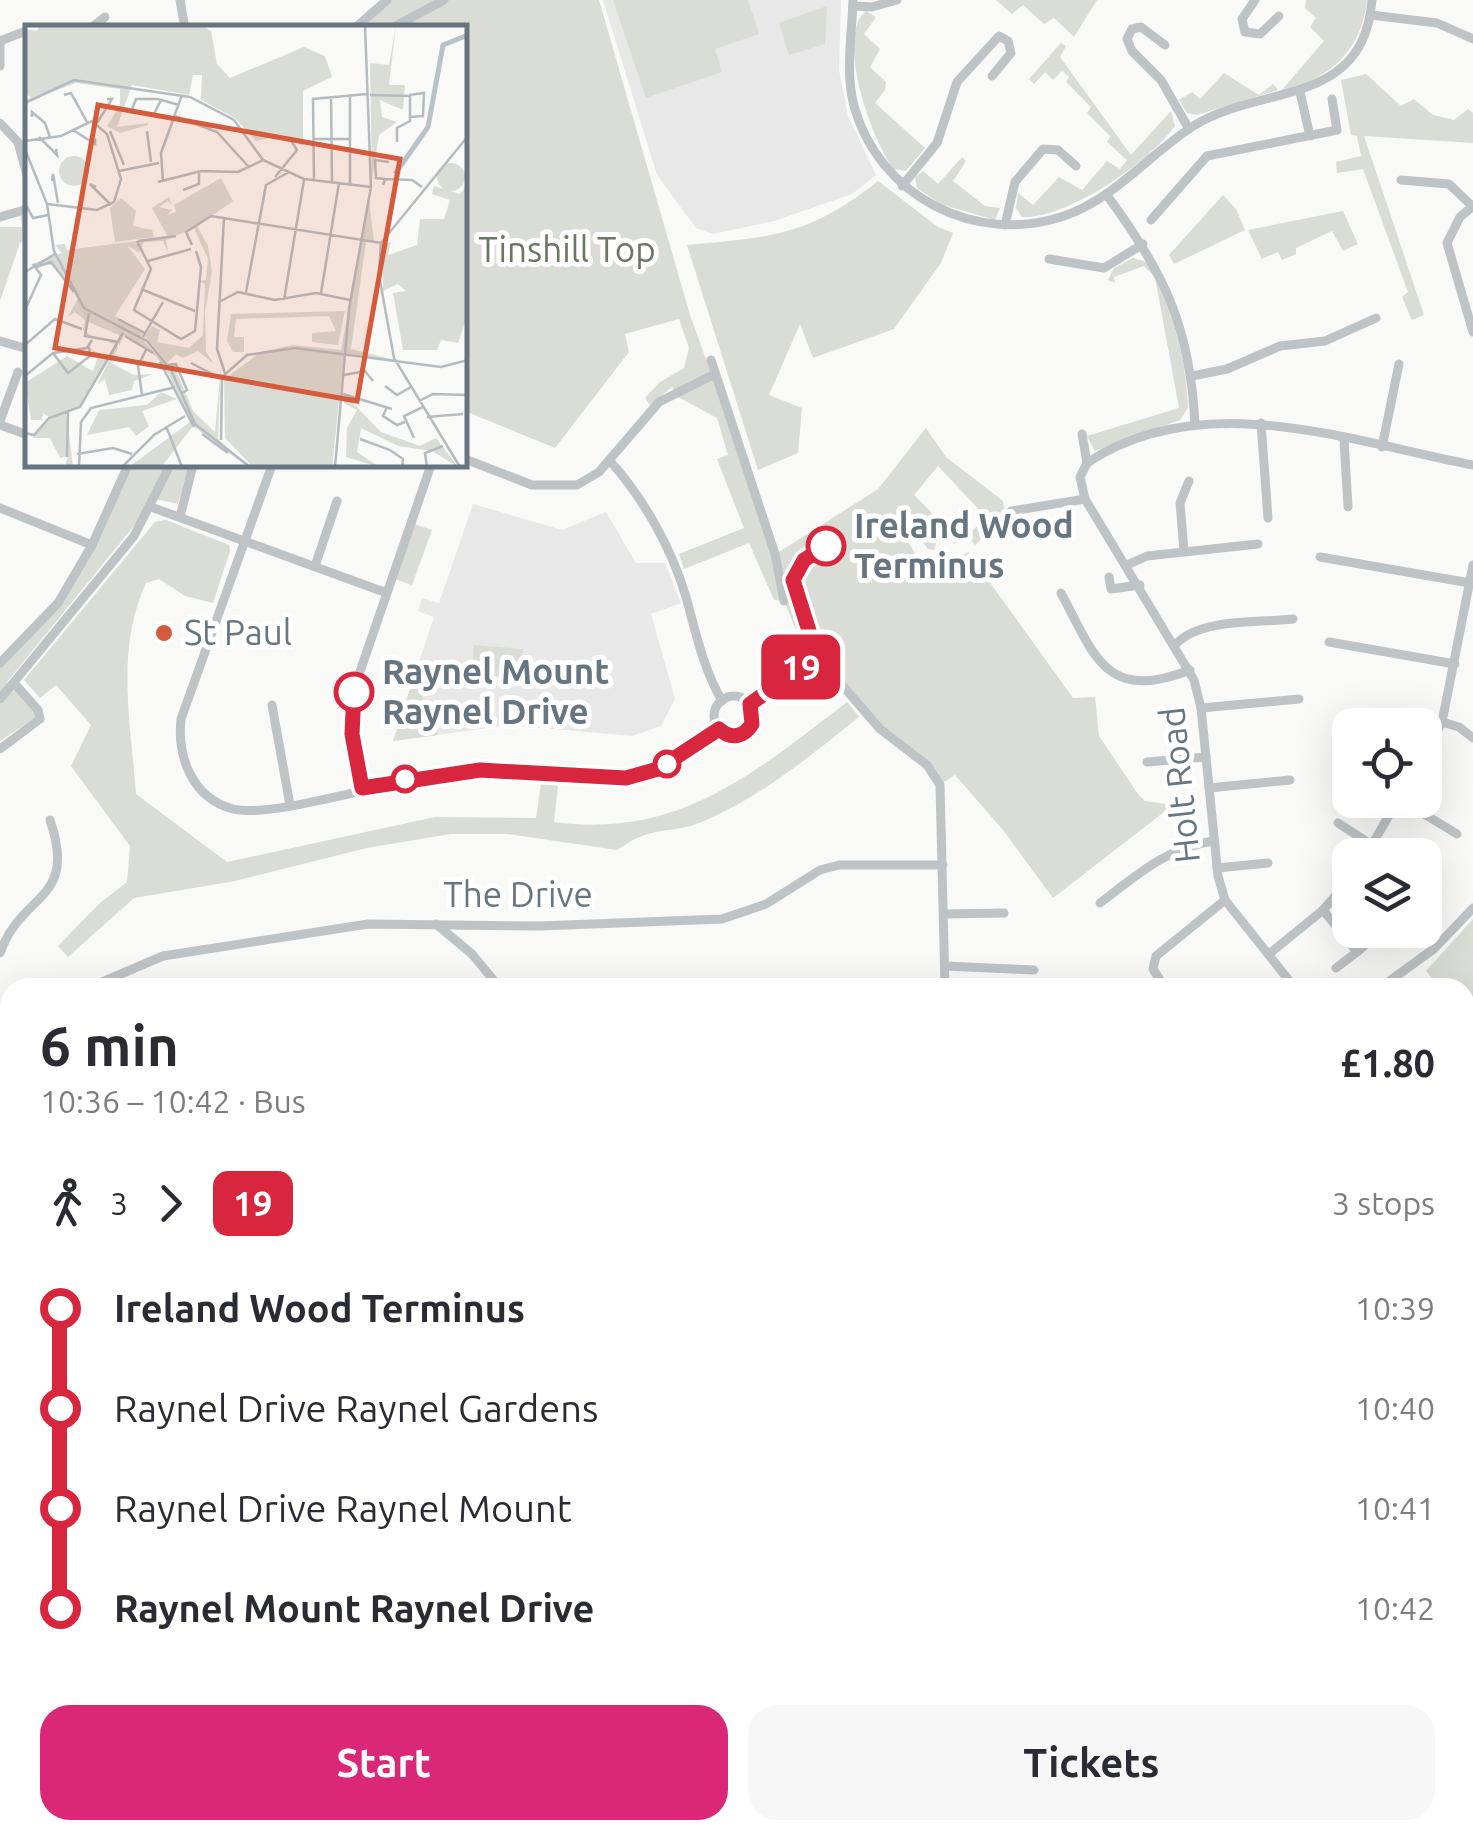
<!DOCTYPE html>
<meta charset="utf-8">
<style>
:root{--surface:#fff;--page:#f7f7f7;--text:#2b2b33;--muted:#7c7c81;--accent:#db2777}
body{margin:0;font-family:Ubuntu,sans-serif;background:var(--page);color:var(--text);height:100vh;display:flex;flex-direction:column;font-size:38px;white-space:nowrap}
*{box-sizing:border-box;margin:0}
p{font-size:32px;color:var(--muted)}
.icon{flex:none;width:55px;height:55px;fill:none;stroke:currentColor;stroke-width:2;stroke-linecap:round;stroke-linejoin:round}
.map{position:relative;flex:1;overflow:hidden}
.sheet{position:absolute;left:0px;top:978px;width:1475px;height:862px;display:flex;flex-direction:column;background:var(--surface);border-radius:30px 30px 0 0;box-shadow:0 10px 40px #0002}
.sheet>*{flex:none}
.badge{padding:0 20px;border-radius:15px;font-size:35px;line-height:65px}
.tools{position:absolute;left:1332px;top:708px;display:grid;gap:20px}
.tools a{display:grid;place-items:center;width:110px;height:110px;border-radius:20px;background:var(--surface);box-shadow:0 10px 40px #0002;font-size:50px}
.map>.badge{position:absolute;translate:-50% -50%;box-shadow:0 0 0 5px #fff}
.legs{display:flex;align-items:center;gap:15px;height:110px;padding:0 40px;font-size:32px}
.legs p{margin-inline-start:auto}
.summary{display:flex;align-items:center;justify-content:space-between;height:170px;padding:0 40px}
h1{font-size:55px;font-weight:700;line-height:75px}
.primary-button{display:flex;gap:20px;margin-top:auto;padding:20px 40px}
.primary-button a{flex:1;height:115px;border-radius:30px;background:var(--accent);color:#fff;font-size:40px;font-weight:700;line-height:115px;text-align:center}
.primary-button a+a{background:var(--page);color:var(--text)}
ul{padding:0 40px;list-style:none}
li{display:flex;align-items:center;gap:35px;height:100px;font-size:38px}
li i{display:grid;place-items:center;width:15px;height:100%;margin:0 12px;background:currentColor}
li i::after{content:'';width:25px;height:25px;margin:-12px;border:8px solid;border-radius:50%;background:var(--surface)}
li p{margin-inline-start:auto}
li:first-child i{background:linear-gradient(#0000 50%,currentColor 0)}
li:last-child i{background:linear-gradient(currentColor 50%,#0000 0)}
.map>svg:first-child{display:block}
.built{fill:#e7e8e7}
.green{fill:#d9ddd6}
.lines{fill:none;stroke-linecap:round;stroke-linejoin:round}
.stream{stroke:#b7c3c6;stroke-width:2.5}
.highway-casing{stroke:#b4b8bb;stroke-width:15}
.minor{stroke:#bec3c6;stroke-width:9}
.highway{stroke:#fff;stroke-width:12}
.line-1-casing{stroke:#fff;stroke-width:22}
.line-1{stroke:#d7263d;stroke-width:15}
.stop-1-dot{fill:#fff;stroke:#d7263d;stroke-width:5}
.poi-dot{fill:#d45b3b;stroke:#fff;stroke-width:4}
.labels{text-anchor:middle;stroke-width:10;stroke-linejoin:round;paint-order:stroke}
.park-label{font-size:35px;fill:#687865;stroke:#fff}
.stop-label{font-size:35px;font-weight:bold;fill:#66757f;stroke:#fff;text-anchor:start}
.poi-label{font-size:35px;fill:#66757f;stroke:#fff;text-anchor:start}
.street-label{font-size:35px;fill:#66757f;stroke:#fff}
.inset-river{fill:none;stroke:#b7c3c6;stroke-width:5}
.inset-road{fill:none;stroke:#b5bcc0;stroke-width:2.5}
.view{fill:#d45b3b;fill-opacity:0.15;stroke:#d45b3b;stroke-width:5}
.inset-edge{fill:none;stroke:#66757f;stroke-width:5}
</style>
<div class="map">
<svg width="1473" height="1839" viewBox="0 0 1473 1839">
<rect width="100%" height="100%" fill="#f9f9f7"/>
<g class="built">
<path d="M603 0H841L839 70 848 116 876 175 852 194 774 221 713 234 696 228 657 175Z"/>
<path d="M473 504 562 530 606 512 636 563H665L681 603 651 614 675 699 661 726 632 736 510 725 393 741 434 617 418 611 422 598 439 603Z"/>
</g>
<g class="green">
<path d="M387 0H599L690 315 776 554 878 489 926 428 946 457 1003 501 1006 516 975 545 967 535 954 544 960 520 974 529 986 517 938 466 914 495 934 515 928 533 936 544 934 550 928 549 904 516 896 522 930 578 968 552 1073 698 1095 697 1099 736 1138 794 1145 801 1173 805 1053 898 1003 830 955 775 940 785 927 765 880 729 826 662 809 661 784 601 774 600 749 543 684 569 679 554 744 528 717 459 728 455 717 418 678 397 672 387 650 405 645 398 660 382 684 368 689 348 679 319 625 334 629 352 555 448 465 411V28H355Z"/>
<path d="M613 0H748L759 34 715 49 722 72 646 98Z"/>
<path d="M996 0H1097L1074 37 1054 18 1044 24 1023 5 1012 14Z"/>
<path d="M1306 0H1367C1362 51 1329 79 1281 91L1324 41 1310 27 1316 18 1305 8Z"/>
<path d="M827 6 825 44 789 55 779 23Z"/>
<path d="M866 11 876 17 864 34 880 49 870 67 886 82 885 90 875 103 925 148 906 171 894 169C873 144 834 36 866 11Z"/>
<path d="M1061 43 1066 46 1060 57 1131 155 1171 111 1175 126C1149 162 1068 219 1022 217L1016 208 1018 193 1033 205 1059 177 1082 190 1107 161 1120 169 1127 160 1107 142 1110 136 1087 113 1091 107 1066 82 1069 77 1062 71 1053 80 1045 72 1034 84 1029 79Z"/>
<path d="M1224 73 1259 95 1273 84 1278 90 1197 115 1187 113 1179 100 1192 92 1200 99Z"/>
<path d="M1366 74 1401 106 1414 99 1433 115 1454 120 1468 109 1473 113V143L1364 136 1424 315 1412 320 1402 297 1408 292 1363 169 1337 173 1336 162 1361 156 1357 136 1351 135 1341 80Z"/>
<path d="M962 157 966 161 953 181 985 206 1000 208 995 220 940 204 917 188 915 177 923 171 938 184Z"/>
<path d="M878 181 938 227 953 233 941 263 894 329 813 358 800 324 769 395 802 408 798 453 758 470 687 245C772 237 809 236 878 181Z"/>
<path d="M1223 195 1236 209 1245 230 1174 264 1169 255Z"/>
<path d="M1343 211 1358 244 1343 251 1332 231 1296 248V254L1282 260 1278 252 1262 259 1248 230Z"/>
<path d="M27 214V238L20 243 0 301V227H22L20 215Z"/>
<path d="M1133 258 1147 262C1172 309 1186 355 1188 408L1180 420 1095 451 1087 436 1179 408 1155 277 1144 266 1114 277 1115 283 1108 280 1114 268Z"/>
<path d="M128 465H189L178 504 151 498 137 522 7 682 35 711V718L0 741V663L58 603Z"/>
<path d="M166 520 229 545 230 551 213 603 185 596 159 579 146 583C115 650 131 724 136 794L227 862 435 817 536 818 541 784 558 786 554 822C679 839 754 773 847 702L859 717C809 757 762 796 704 821 669 836 655 823 617 850L508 834H451L367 848 235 881 134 898 68 957 58 946 100 903 127 882 130 846 71 766 91 725 56 685 40 698 24 680 155 522Z"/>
<path d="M415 524 432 530 412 585 395 579Z"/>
<path d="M474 645 523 649 521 678 472 674Z"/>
<path d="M414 677 438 735 393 741Z"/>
<path d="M1473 919V1073L1465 1035V988L1439 987 1426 971Z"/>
<path d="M0 1041 10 1050V1745L0 1746Z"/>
<path d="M846 1830H954L959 1839H812Z"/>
</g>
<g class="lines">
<path class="stream" d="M1381 1830 1398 1839"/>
<defs>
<g id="highway">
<path d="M1465 1666 1473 1665"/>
<path d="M0 1753 10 1752"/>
</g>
</defs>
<use href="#highway" class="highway-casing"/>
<g class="minor">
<path d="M180 0 185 28"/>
<path d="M853 0C852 35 845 71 854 106 879 196 975 246 1064 216 1116 198 1150 153 1195 125 1261 84 1364 108 1372 0"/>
<path d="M1255 0 1242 19 1245 32 1260 34 1279 16"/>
<path d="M853 6 872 7 897 0"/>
<path d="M1371 15 1437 23 1473 39"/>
<path d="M91 28 105 17"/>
<path d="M355 28 387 0"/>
<path d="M392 28 444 0"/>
<path d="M0 40V66"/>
<path d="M0 41 23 32"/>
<path d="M1165 45 1141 27 1132 29 1127 39 1132 51 1161 80 1189 129"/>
<path d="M1300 92 1310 136"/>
<path d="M0 123 18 142 28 179"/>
<path d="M1401 180 1449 184 1472 206"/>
<path d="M902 186 937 143 957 82 999 36 1008 41 1011 53 992 76"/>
<path d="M1106 194C1164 272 1190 326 1195 424"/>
<path d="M1473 206 1460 217 1447 243 1473 332"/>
<path d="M0 217 28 209"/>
<path d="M1151 220 1207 156 1337 130 1332 99"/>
<path d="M1005 225 1015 182 1043 149 1058 150 1076 166"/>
<path d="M1049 259 1104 268 1143 244"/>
<path d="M0 341 28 349"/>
<path d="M711 360 775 554 784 601"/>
<path d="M1192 376 1227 369 1280 346 1325 341 1376 318"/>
<path d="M0 421 18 372"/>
<path d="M1261 423 1268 518"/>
<path d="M0 425 28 435"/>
<path d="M1082 434 1087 463"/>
<path d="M1344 440 1348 507"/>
<path d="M1382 447 1399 364"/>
<path d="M465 459 532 485H577L599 472 659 402 715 374"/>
<path d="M609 460C643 497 672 549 686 597 696 633 703 668 722 701"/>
<path d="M1087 463 1080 477 1085 499 1194 680 1201 708 1218 876 1225 900 1295 988"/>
<path d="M1087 463C1202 386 1349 441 1473 465"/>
<path d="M272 465 181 719C177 757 192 798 233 809 273 819 399 778 450 773 511 766 587 788 640 775 670 767 694 747 719 729"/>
<path d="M151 507 384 592"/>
<path d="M0 508 92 545"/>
<path d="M1011 511 1085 499"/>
<path d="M180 517 193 465"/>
<path d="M1184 551 1180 503 1189 481"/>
<path d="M1320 557 1470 583"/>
<path d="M1127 565 1147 556 1258 544"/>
<path d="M315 566 337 501"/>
<path d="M1109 577 1111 589 1140 585"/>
<path d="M1061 593C1095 656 1105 703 1190 670"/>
<path d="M1329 642 1455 664"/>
<path d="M1176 644C1200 618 1259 623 1293 619"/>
<path d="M0 663 58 603 92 545 128 465"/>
<circle cx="734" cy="716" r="20"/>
<path d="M0 699 134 536 170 465"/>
<path d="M750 704 817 656 880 729 927 765 940 785 945 988"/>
<path d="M272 705 290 805"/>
<path d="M1201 708 1299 699"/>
<path d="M1442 722 1459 727 1473 738"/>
<path d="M0 749 40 719 38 710 14 683"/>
<path d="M1425 755 1442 722 1473 565"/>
<path d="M1147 762 1206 757"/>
<path d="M362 787 352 734 354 689 431 465"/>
<path d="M1209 788 1290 780"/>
<path d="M1401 800 1457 834"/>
<path d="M1338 823 1372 845"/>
<path d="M1366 855 1398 800"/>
<path d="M1217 868 1268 863"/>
<path d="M1100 903C1137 875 1166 848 1213 841"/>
<path d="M1323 910 1357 952 1336 968"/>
<path d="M944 914 1004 913"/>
<path d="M436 924 472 954 500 988"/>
<path d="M1357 952 1373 938"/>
<path d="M0 953C22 891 78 902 50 820"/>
<path d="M1269 954 1323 910 1350 879"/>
<path d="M945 966 1034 970"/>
<path d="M88 988 163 956 368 924 540 926 722 919 766 904 820 870 839 865H943"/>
<path d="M1165 988 1153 969 1156 956 1225 900"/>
<path d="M1380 988 1435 948 1473 908"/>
<path d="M0 1019 10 1020"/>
<path d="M1465 1064 1473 1093"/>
<path d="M1465 1192 1473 1171"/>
<path d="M1465 1311 1473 1309"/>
<path d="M1465 1424 1473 1423"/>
<path d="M1465 1538 1473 1536"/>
<path d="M1465 1787H1472"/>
<path d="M177 1830 182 1839"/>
<path d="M269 1830V1839"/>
<path d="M986 1830 1004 1839"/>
<path d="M1339 1830 1341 1839"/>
<path d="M32 1839 33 1830"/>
<path d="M762 1839 794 1830"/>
<path d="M1160 1839 1163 1830"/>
<path d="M1449 1839 1450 1830"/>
</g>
<use href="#highway" class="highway"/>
</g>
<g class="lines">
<defs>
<path id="line-1" d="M354 692 352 734 362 788 480 770 626 778 658 769 719 729C731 740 744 737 752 724L750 704 817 656 793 580 804 560 826 546"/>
</defs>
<use href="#line-1" class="line-1-casing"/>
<use href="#line-1" class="line-1"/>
</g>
<g class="stop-1-dot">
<circle cx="826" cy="546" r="18"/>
<circle cx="354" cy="692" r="18"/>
<circle cx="667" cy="764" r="12"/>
<circle cx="405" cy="779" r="12"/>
</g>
<circle class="poi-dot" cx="164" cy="633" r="10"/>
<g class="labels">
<g class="park-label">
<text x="567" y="262">Tinshill Top</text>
</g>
<g class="stop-label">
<text x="854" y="538">Ireland Wood<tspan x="854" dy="40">Terminus</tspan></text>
<text x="382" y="684">Raynel Mount<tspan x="382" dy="40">Raynel Drive</tspan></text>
</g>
<g class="poi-label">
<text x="184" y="645">St Paul</text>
</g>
<g class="street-label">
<text transform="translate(1180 785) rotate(-96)" y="12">Holt Road</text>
<text x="518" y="907">The Drive</text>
</g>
</g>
<g transform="translate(25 25)">
<rect width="442" height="442" fill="#f9f9f7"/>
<path d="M14 0H177L186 6 192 39 205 53 279 22 300 31 307 52 278 66V121L257 110 231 116 210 93 176 75 177 50H168L164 70 107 60 92 102 123 98V100L95 108 82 101 95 80V64L51 58 0 77 6 72 0 69V4L12 6ZM371 0 364 60H380L378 85 355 75 357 92 372 97 354 110 347 153 345 38 364 40ZM34 146a15 15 0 1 1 30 0a15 15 0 1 1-30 0ZM412 152a14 14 0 1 1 28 0a14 14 0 1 1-28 0ZM196 153 208 176 172 201 183 221 187 246 180 287 181 327 189 339 173 326 158 333 151 329 142 338 120 311 127 301 135 305 132 317 164 323 178 310 180 259 175 256 181 255 183 234 169 203 141 215 143 227 138 216 119 217 114 228 102 220 120 244 90 291 118 308 116 313 142 341 148 338 168 386 190 407 196 340 193 414 223 442 168 401 136 442H104L165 397 144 350 131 331 99 310 94 321V310L61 296V307L73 314 62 311 58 305 60 295 50 287 43 292 53 273 29 240H4L37 228 30 220 40 219 42 225 143 212 127 183 144 172 147 181 143 176 134 182 147 185 142 190 151 187 149 180ZM442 160V292L433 318 416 315 412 325H378L368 268 381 266 373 259 358 266 357 219 366 217 363 230 392 220 395 194H419L425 175 407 169 409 161 435 169ZM96 173 111 186 108 201 127 205 129 212 90 217 85 183ZM344 175 349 217H341L326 324 370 335 319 330 307 442H228L200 413 199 354 236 327 268 320 316 325ZM320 286 313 320 287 317V308L311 306 304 291 211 294 209 312H219V327H208L202 316 206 289ZM83 317H91L93 322 86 338 109 350 128 349 109 356 107 365 84 370 80 354 72 360 85 334 54 382 41 387 48 442H40L43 431 35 433 25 413H8L25 393 18 388 17 395H6L0 358 42 331 68 346 72 334 66 324 84 334 90 319ZM136 367 152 374 117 386 124 401 111 411 104 402 62 410 74 385 122 380ZM319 369 356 407 395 421 411 413 433 442 407 426 373 421 336 403 332 427 354 442 321 432 322 403 332 385 319 378Z" fill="#d9ddd6"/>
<path class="inset-river" d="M370 149 403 102 418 20 443 10"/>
<path class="inset-road" d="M39 70 46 68 62 97M325 70V160M345 70 385 71V96L372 103V117M384 70 399 68 398 91 385 92M306 71 307 157M136 75 129 89 106 87 111 74H133L154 80M0 78 49 55 165 72 209 95 238 135 279 154 346 162M150 91 192 107 223 141M7 92V87L20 98 25 112M72 98 87 74H82M48 105 70 119V113M85 106 99 140M122 106 126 137M14 112 32 130 31 124M288 114H325M0 116 36 111 67 96 82 109 96 154 89 177 72 185 22 179M0 124 22 179 29 226 59 283 122 316 146 345 170 399 225 442M94 146 134 138M250 152 272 125 265 114M360 154 351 153 350 135 364 137M289 155 288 74 342 69M27 156 28 149 33 178M133 157 176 146 213 147 238 135M138 157 136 128 157 70M358 160 360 154 387 155 397 162M71 162 65 159 86 180M158 165 174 159V146M0 178 8 193 23 190M199 193 192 324 200 348M112 216 126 244 109 285 156 314 170 306 176 242 171 226M113 216 151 211M356 218 354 250 369 333 435 442M167 220 161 207 186 191 356 218 443 111M123 236 166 224M11 242 26 237 49 267M0 247 30 229M116 264 170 286M221 267 241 160 264 147M296 268 314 158M259 275 279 155M196 276 213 267 250 275 291 268 325 275M0 285 16 250 8 239M64 288 60 311 94 317M93 294 120 308M100 311 128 328M118 312 138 277M0 320 30 294 57 304M28 328 43 348 65 331 64 322M135 337 169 402M166 338 197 354M143 340 151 339 162 365 156 369M319 350 340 346 348 356M0 351 28 328 62 323 67 315M360 361 372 370 386 362M318 369 367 384M117 370 113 341 122 323M394 376 408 369 442 370M362 382 358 391 372 400 380 397M402 392 438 389M141 401 157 442M0 408 9 410 24 393 55 382 98 308M177 409 203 428M389 413 379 391 398 382M335 414 365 425 378 434 377 442M196 415 197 352 222 330 270 323 416 342 443 335M52 429 88 423 107 429M42 432 43 387M54 442 56 397 66 383 150 362M97 442 129 410 160 391M310 442 324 284 346 162 340 0M402 442 400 428 418 421"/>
<path class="view" d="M73 80 375 134 332 376 30 323Z"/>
<rect width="442" height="442" class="inset-edge"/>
</g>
</svg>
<div class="tools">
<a><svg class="icon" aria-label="locate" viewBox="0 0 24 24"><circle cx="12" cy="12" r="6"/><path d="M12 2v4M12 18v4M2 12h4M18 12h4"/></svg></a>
<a><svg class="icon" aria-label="layers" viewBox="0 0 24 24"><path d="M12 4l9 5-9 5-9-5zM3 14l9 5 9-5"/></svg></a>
</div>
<b class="badge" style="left:801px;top:667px;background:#d7263d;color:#fff">19</b>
<section class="sheet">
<div class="summary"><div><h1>6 min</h1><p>10:36 – 10:42 · Bus</p></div><b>£1.80</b></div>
<div class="legs"><svg class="icon" aria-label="walk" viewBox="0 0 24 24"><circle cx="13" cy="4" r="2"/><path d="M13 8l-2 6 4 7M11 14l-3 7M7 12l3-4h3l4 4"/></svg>3<svg class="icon" aria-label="forward" viewBox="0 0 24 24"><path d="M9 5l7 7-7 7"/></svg><b class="badge" style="background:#d7263d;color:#fff">19</b><p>3 stops</p></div>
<ul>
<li><i style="color:#d7263d"></i><b>Ireland Wood Terminus</b><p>10:39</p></li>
<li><i style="color:#d7263d"></i><span>Raynel Drive Raynel Gardens</span><p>10:40</p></li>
<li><i style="color:#d7263d"></i><span>Raynel Drive Raynel Mount</span><p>10:41</p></li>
<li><i style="color:#d7263d"></i><b>Raynel Mount Raynel Drive</b><p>10:42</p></li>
</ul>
<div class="primary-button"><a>Start</a><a>Tickets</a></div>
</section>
</div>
